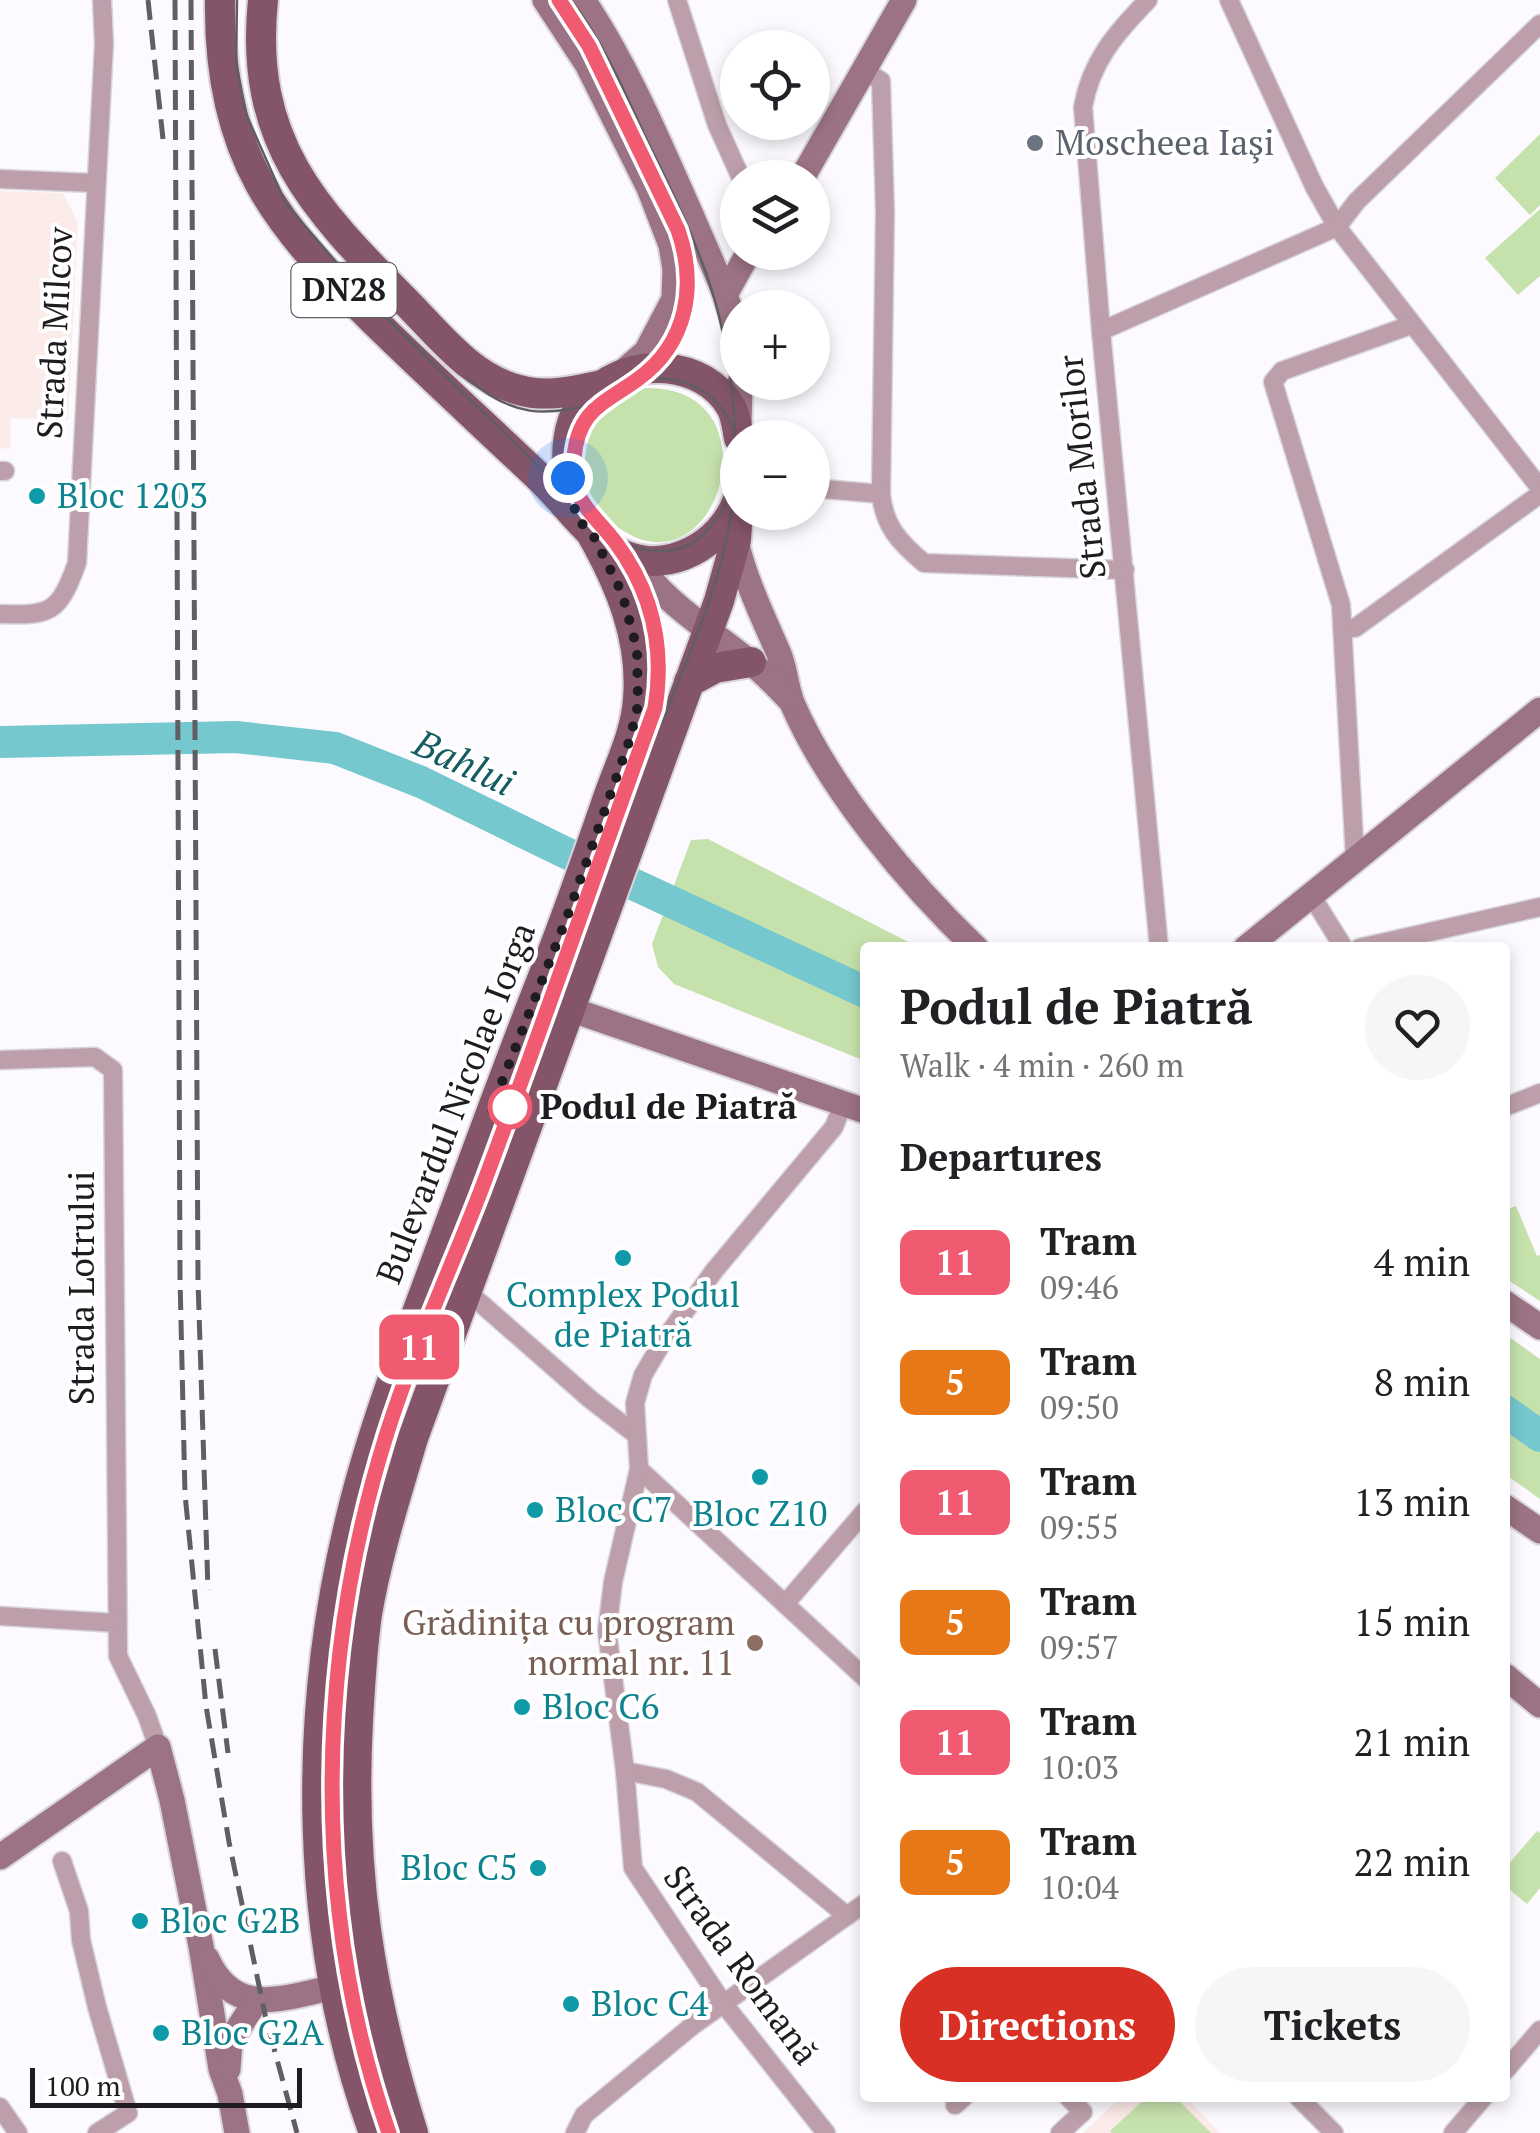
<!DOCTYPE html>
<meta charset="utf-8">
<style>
:root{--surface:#fff;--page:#f6f6f6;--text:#202124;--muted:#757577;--accent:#d93025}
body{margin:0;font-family:"PT Serif",serif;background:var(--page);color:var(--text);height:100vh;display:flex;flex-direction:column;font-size:38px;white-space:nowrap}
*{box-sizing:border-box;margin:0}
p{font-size:32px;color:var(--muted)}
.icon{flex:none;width:55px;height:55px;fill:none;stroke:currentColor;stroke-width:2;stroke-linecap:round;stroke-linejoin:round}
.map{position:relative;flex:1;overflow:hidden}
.sheet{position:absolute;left:860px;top:942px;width:650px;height:1160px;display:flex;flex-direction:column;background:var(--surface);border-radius:10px;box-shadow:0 5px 15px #0003}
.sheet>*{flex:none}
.badge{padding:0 20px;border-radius:15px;font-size:35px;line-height:65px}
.buttons{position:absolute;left:720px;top:30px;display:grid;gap:20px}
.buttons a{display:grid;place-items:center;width:110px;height:110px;border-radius:50%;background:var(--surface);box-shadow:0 5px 15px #0003;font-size:50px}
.scale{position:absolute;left:30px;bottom:25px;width:272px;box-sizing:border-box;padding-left:10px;border:5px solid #1e1c21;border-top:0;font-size:28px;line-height:35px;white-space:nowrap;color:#1e1c21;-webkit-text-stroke:8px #fff;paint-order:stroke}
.you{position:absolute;width:50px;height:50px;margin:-25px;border:8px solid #fff;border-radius:50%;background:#1a73e8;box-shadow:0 0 0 15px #1a73e833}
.map>.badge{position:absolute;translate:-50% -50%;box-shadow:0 0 0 5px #fff}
h2{padding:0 40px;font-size:38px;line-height:90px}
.round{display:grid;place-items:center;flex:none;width:105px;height:105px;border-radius:52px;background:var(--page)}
.head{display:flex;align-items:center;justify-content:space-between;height:170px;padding:0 40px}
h1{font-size:48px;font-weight:600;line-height:75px}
.button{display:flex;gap:20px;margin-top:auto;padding:20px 40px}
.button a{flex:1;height:115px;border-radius:60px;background:var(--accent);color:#fff;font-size:40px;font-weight:600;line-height:115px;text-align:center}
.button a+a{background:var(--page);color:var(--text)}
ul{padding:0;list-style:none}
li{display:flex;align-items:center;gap:30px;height:120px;padding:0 40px}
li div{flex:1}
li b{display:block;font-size:38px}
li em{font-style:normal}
li .badge{min-width:110px;font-weight:700;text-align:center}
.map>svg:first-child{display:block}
.education{fill:#fcece9}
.green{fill:#c6e2ac}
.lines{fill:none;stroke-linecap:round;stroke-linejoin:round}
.river{stroke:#74c8ce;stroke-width:32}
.street-casing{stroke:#d8d6db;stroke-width:21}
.secondary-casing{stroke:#d8d6db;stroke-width:29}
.primary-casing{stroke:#d8d6db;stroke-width:34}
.street{stroke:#bc9faa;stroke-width:18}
.secondary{stroke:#9c7384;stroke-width:25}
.primary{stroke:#845468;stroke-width:30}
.tram{stroke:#605e63;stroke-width:2.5}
.rail{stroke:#605e63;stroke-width:5;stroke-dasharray:20 10;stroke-linecap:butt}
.line-casing{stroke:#fff;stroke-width:22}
.line{stroke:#f05b72;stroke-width:15}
.walk{stroke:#1e1c21;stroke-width:10;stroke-dasharray:0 18}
.worship-dot{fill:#6b7280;stroke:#fff;stroke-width:4}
.culture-dot{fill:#0f9aa8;stroke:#fff;stroke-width:4}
.stop-dot{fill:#fff;stroke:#f05b72;stroke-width:5}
.education-dot{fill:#8d6e63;stroke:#fff;stroke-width:4}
.labels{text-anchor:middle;stroke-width:8;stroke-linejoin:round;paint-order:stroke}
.shield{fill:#fff;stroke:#626064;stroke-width:2.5}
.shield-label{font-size:32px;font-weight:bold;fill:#1e1c21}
.worship-label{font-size:35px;fill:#5b616d;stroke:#fff;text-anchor:start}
.street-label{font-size:35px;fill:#1e1c21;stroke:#fff}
.culture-label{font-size:35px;fill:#0d838f;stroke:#fff;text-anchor:start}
.stop-label{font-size:35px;font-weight:bold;fill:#1e1c21;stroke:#fff;text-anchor:start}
.education-label{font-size:35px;fill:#785e54;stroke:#fff;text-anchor:end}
.water-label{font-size:38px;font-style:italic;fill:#155d62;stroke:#fff}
</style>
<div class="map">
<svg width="1540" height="2133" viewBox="0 0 1540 2133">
<rect width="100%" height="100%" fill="#fcf9ff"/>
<g class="education">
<path d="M0 191 63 193 78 223 68 420 11 418 10 449 0 448Z"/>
<path d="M1120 2098H1186L1220 2133H1083Z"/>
</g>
<g class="green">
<path d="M1540 134V205L1530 215 1495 178Z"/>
<path d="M1540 209V276L1518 295 1485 258Z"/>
<path d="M645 388C782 385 717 604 615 525 580 498 570 444 606 412 618 402 632 395 645 388Z"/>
<path d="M708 839 918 947 865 948V1061L674 984 658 967 652 944 691 840Z"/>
<path d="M1516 1206 1537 1256 1540 1255V1301L1505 1278V1210Z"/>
<path d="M1505 1334 1540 1359V1499L1505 1474Z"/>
<path d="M1537 1831 1540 1833V1888L1527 1904 1505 1886V1868Z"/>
<path d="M1146 2098H1176L1211 2133H1112L1110 2131Z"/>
</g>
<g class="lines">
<g class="river">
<path d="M0 742 236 737 335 748 421 782 562 851 865 992"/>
<path d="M1505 1411 1540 1436"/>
</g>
<defs>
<g id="street">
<path d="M677 0 717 125 741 178"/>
<path d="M1148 0C1116 33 1091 61 1083 107L1101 331 1159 948"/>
<path d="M1229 0 1314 186 1337 227 1540 488"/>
<path d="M863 70 881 81 885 212 881 494"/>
<path d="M0 179 94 183"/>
<path d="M1101 331 1337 227 1357 201 1540 24"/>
<path d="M0 471H5"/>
<path d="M812 488 881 494C884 526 900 543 924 563L1125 570"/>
<path d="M0 614C52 616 59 612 77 563L104 43 102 0"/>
<path d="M1344 628H1355L1540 494"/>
<path d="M1355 859 1341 605 1273 382 1282 371 1411 325"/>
<path d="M1311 895 1344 948"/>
<path d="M1359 948 1540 907"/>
<path d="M0 1060 95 1057 113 1070 118 1656 147 1716 158 1747"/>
<path d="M1505 1107 1540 1093"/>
<path d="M464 1296 477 1300 590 1399 635 1434"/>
<path d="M639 1469 865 1678"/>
<path d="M785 1604 865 1511"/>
<path d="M0 1616 117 1623"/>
<path d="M625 1771 666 1779 697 1792 847 1916"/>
<path d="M62 1861 79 1911 81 1940 97 2007 128 2113 97 2133"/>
<path d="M1505 2071 1540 2030"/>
<path d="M1299 2098 1334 2133"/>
<path d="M955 2105 963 2098"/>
<path d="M0 2107 18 2133"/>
<path d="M575 2133 584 2115 692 2026 865 1903"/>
<path d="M826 2133 723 2003 633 1868 625 1771 607 1631 613 1582 639 1469 635 1403 643 1375 662 1343 714 1271 834 1127 843 1104"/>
<path d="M1060 2133 1083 2112 1069 2098"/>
<path d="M1453 2133 1483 2098"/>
</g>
<g id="secondary">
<path d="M545 0 587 64 649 188 671 245 675 269 674 299 646 352 623 372"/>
<path d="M583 0C628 67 660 145 693 219 710 260 730 297 738 341"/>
<path d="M802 178 904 0"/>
<path d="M726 293 749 252"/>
<path d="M739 425 740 382"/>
<path d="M736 541C745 580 763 617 779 654 786 671 786 689 793 705 830 790 909 884 976 948"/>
<path d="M635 559C662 602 712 631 751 663 766 674 778 688 791 701"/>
<path d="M1246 948 1540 710"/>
<path d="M535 997 865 1111"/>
<path d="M1505 1303 1540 1327"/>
<path d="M1505 1507 1540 1531"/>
<path d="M1505 1676 1540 1705"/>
<path d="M0 1857 158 1747 172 1800 201 1946 221 2069 230 2094 237 2133"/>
<path d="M207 1959C235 2020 283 1997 336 1987"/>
<path d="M228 2069 230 2041 256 2001"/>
</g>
<g id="primary">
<path d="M220 0C219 63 229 128 260 184 288 235 330 277 371 318 427 373 485 426 542 480 569 506 590 541 626 556 671 573 721 544 737 502"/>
<path d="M263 0C248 146 318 212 412 308 444 341 473 378 519 390 546 398 574 391 602 385"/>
<path d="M576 516C570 484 562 455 572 423 576 410 585 402 595 392 631 356 704 360 731 407 736 416 737 428 739 438"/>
<path d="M689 682 715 668 751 662"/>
<path d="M374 2133C303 1938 302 1713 352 1513 372 1432 402 1353 431 1275 469 1172 506 1070 546 969 569 911 589 853 609 795 620 764 636 732 638 699 643 639 620 584 591 533"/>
<path d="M413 2133C369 1992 350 1869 358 1721 360 1686 362 1649 367 1614 377 1555 396 1496 413 1438L719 601 736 540 738 509"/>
</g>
</defs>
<use href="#street" class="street-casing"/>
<use href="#secondary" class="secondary-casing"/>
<use href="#primary" class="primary-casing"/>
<use href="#street" class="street"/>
<use href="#secondary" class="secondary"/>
<use href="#primary" class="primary"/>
<g class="tram">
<path d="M237 0 236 63 246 114 286 204 375 307 613 539 646 593 654 615 660 677 655 709C597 870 541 1033 480 1193 449 1273 413 1351 387 1433 316 1657 310 1910 389 2133"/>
<path d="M571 0C602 40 623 88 644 134 666 179 689 225 706 273 733 349 742 441 730 521 719 590 687 658 662 723"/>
<path d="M467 378C512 417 545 418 600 402"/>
<path d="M634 382C675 372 716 386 732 428"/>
<path d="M583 508C572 476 569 442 590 412 600 397 619 392 634 383 681 353 700 293 682 241"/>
<path d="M613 539C665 563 701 553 727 501"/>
</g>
<g class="rail">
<path d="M148 0 163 139"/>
<path d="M175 0 180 1278 185 1494 206 1706 229 1842 266 2019 297 2133"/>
<path d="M191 0 198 1281 208 1590"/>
<path d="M215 1649 228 1753"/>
</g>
</g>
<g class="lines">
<defs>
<path id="line" d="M389 2133C311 1909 316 1658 387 1433 413 1351 449 1273 480 1193 541 1032 596 870 655 708 665 647 653 593 616 543 593 512 570 503 574 458 578 409 604 404 638 379 688 343 697 285 678 230L589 46 559 0"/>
</defs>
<use href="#line" class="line-casing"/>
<use href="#line" class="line"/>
<path class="walk" d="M510 1107 490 1112 566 920 630 739 638 705 637 649 622 593 592 533 577 519 568 478"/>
</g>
<circle class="worship-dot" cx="1035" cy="143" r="10"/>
<g class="culture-dot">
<circle cx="37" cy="496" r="10"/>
<circle cx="623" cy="1258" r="10"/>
<circle cx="760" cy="1477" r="10"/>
<circle cx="535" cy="1510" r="10"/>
<circle cx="522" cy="1707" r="10"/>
<circle cx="538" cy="1868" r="10"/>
<circle cx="140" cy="1921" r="10"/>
<circle cx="571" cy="2004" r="10"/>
<circle cx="161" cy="2033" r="10"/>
</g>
<circle class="stop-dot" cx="510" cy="1107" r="20"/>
<circle class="education-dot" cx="755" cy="1643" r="10"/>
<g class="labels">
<rect class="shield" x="291.5" y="263" width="105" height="54" rx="8"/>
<g class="shield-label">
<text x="344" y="301">DN28</text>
</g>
<g class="worship-label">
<text x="1055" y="155">Moscheea Iaşi</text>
</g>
<g class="street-label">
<text transform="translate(55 333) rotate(-87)" y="12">Strada Milcov</text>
<text transform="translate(1082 467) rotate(-96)" y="12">Strada Morilor</text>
<text transform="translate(456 1103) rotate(-69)" y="12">Bulevardul Nicolae Iorga</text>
<text transform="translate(82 1288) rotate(-90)" y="12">Strada Lotrului</text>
<text transform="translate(741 1965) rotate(54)" y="12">Strada Romană</text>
</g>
<g class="culture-label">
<text x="57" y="508">Bloc 1203</text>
<text x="623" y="1307" text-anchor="middle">Complex Podul<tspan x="623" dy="40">de Piatră</tspan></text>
<text x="555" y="1522">Bloc C7</text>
<text x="760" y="1526" text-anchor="middle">Bloc Z10</text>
<text x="542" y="1719">Bloc C6</text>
<text x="518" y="1880" text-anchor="end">Bloc C5</text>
<text x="160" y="1933">Bloc G2B</text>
<text x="591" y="2016">Bloc C4</text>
<text x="181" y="2045">Bloc G2A</text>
</g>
<g class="stop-label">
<text x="540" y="1119">Podul de Piatră</text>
</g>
<g class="education-label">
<text x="735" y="1635">Grădinița cu program<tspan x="735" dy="40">normal nr. 11</tspan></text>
</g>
<g class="water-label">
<text transform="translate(464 763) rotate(25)" y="13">Bahlui</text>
</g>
</g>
</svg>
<div class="buttons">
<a><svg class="icon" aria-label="locate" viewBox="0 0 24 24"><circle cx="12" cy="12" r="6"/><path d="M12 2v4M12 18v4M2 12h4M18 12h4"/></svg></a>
<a><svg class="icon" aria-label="layers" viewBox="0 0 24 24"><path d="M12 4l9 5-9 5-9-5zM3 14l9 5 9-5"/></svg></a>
<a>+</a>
<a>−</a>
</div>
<div class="scale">100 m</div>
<div class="you" style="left:568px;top:478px"></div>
<b class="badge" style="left:419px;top:1347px;background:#f05b72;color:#fff">11</b>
<section class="sheet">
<div class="head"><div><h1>Podul de Piatră</h1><p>Walk · 4 min · 260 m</p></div><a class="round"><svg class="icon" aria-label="heart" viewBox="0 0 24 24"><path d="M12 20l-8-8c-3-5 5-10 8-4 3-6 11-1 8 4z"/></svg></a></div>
<h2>Departures</h2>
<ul>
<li><span class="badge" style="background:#f05b72;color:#fff">11</span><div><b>Tram</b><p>09:46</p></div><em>4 min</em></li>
<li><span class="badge" style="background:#e77817;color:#fff">5</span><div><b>Tram</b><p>09:50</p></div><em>8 min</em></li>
<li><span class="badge" style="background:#f05b72;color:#fff">11</span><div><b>Tram</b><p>09:55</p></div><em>13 min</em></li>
<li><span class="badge" style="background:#e77817;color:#fff">5</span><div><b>Tram</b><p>09:57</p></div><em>15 min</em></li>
<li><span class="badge" style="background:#f05b72;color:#fff">11</span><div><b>Tram</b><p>10:03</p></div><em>21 min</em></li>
<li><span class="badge" style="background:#e77817;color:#fff">5</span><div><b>Tram</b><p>10:04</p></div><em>22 min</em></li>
</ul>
<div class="button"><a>Directions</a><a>Tickets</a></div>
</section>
</div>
